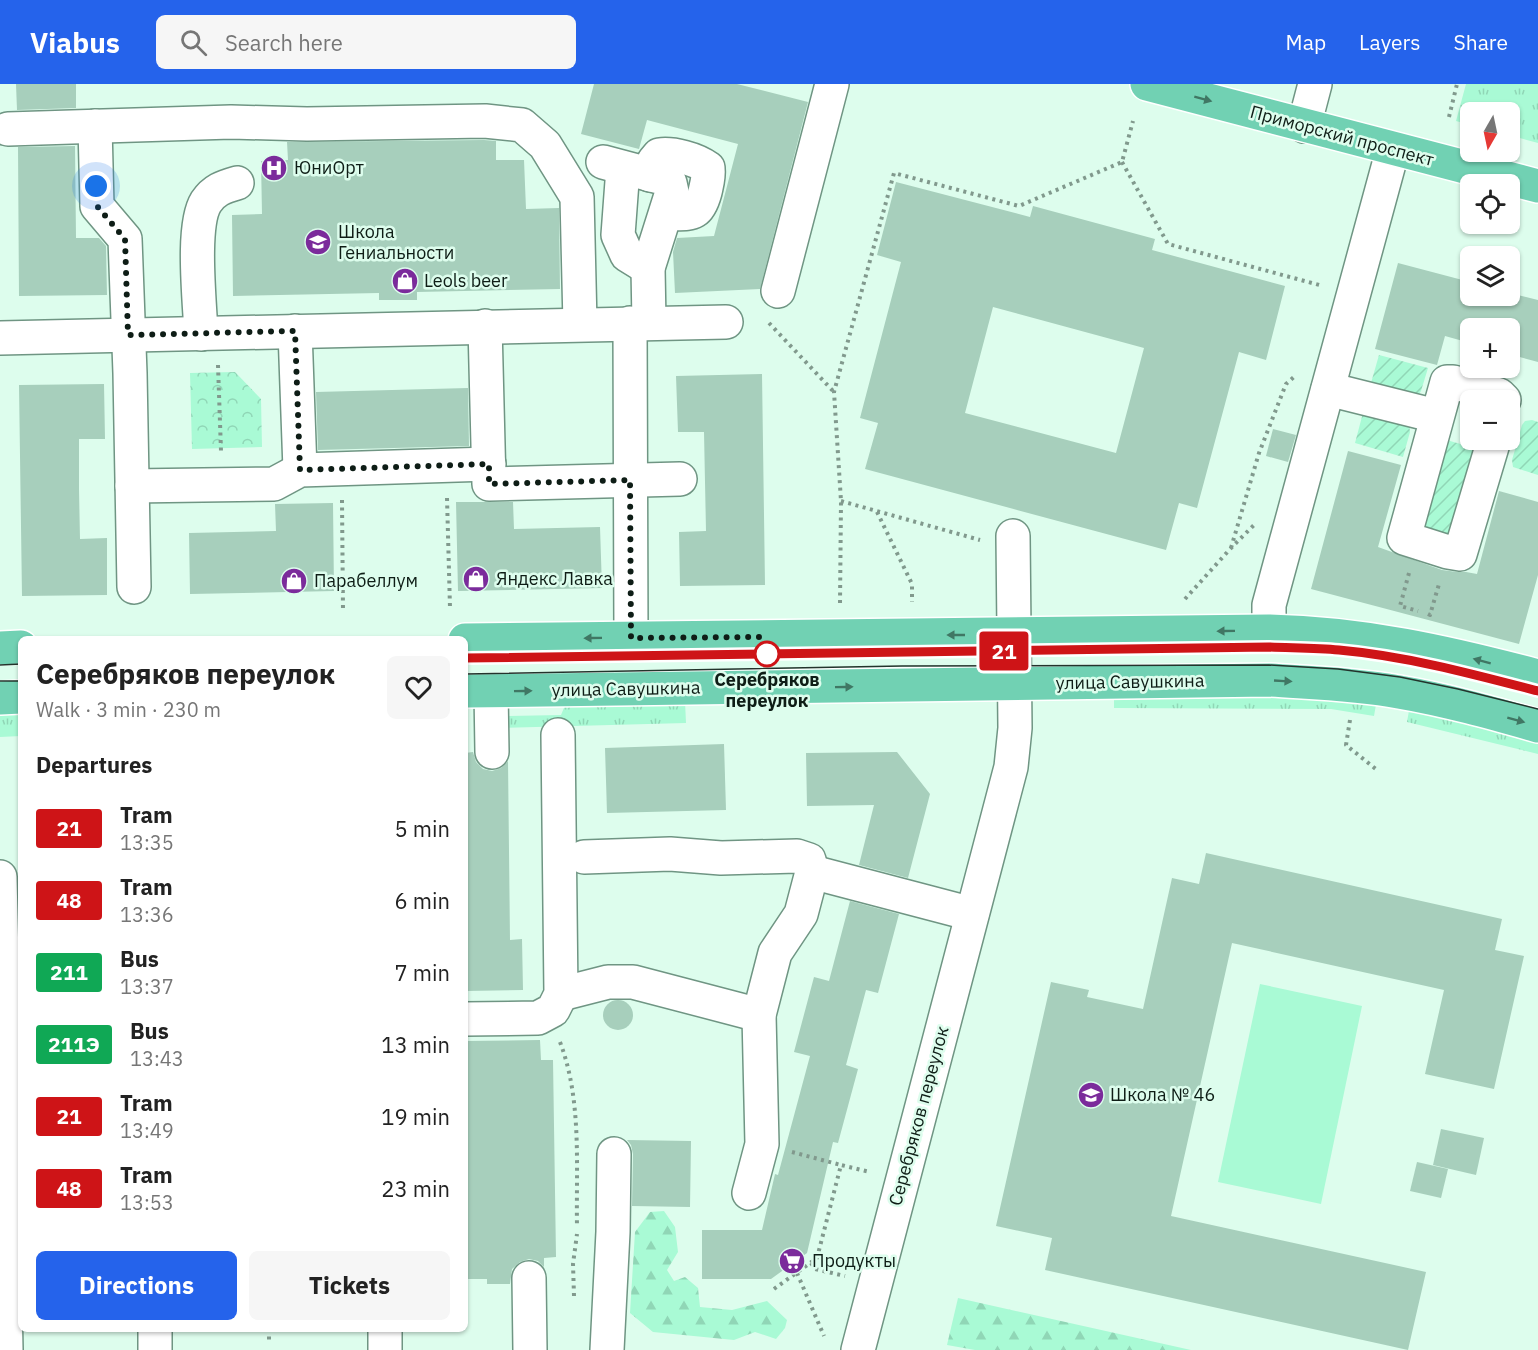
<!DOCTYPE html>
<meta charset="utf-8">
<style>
:root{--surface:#fff;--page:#f6f6f6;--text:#222;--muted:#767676;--accent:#2563eb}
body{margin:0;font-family:"IBM Plex Sans",sans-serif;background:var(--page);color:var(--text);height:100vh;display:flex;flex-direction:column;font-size:22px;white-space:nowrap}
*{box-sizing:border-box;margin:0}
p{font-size:20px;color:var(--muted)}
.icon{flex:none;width:33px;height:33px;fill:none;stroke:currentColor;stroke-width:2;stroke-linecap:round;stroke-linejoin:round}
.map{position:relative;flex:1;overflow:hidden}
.panel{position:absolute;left:18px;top:552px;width:450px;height:696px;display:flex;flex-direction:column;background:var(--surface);border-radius:9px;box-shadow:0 2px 4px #0004}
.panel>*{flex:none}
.badge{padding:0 12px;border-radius:4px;font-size:21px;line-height:39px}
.needle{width:39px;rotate:189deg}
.buttons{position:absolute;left:1460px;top:18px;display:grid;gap:12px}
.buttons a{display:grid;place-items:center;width:60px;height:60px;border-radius:9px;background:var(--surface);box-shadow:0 2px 4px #0004;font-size:30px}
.you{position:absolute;width:30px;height:30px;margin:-15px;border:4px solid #fff;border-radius:50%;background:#1a73e8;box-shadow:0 0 0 9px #1a73e833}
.map>.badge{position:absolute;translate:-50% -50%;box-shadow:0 0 0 3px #fff}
h2{padding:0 18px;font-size:22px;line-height:54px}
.round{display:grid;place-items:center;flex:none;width:63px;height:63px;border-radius:9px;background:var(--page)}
.overview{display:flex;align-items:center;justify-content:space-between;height:102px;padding:0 18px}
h1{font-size:28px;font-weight:700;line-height:45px}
.cta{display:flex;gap:12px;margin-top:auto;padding:12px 18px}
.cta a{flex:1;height:69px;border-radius:9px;background:var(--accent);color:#fff;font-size:24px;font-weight:700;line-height:69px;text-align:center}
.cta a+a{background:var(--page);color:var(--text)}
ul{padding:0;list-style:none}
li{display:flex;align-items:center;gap:18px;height:72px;padding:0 18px}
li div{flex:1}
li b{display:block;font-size:22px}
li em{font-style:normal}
li .badge{min-width:66px;font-weight:700;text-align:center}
header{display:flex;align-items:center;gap:36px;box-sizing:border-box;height:84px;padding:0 30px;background:var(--accent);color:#fff}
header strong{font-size:28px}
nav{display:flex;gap:33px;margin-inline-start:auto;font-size:21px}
.search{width:420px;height:54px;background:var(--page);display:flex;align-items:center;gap:15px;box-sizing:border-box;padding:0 21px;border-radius:9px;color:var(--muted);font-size:22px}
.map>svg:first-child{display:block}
.grass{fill:url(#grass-tufts)}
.forest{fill:url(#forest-firs)}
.park{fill:url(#park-crowns)}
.garden{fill:url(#garden-furrows)}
.pitch{fill:#a9fad5}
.building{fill:#a7cfbc;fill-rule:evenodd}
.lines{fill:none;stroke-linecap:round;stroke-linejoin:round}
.minor-casing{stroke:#6f9583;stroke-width:36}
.major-casing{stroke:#fff;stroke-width:36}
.path{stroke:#81998d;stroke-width:4;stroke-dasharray:3 4.5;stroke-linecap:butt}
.minor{stroke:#fff;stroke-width:33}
.major{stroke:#71d1b3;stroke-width:33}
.tram{stroke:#23342c;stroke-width:1.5}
.oneway{fill:#407764}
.line-casing{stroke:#fff;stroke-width:14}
.line{stroke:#ce1417;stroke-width:9}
.walk{stroke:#0e1d16;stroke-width:6;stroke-dasharray:0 10.8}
.stop-dot{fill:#fff;stroke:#ce1417;stroke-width:3}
.labels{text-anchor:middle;stroke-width:5;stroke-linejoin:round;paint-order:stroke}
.street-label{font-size:18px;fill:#0e1d16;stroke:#ddfded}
.poi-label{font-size:18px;fill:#0e1d16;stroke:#ddfded;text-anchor:start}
.stop-label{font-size:18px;font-weight:bold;fill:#0e1d16;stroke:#ddfded}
</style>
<header>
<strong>Viabus</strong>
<div class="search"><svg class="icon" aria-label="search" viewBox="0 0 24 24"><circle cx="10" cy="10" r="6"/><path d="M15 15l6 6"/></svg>Search here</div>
<nav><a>Map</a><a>Layers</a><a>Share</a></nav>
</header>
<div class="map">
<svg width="1538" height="1266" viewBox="0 0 1538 1266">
<defs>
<pattern id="grass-tufts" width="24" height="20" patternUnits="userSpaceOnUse" patternTransform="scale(1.5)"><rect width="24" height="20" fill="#a9fad5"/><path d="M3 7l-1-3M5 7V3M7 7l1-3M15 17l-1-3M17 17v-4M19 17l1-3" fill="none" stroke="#90d6b6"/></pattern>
<pattern id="forest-firs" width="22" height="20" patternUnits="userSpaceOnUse" patternTransform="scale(1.5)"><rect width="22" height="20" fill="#a9fad5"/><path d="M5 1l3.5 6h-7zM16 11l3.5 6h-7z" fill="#90d6b6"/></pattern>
<pattern id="park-crowns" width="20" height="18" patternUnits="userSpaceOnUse" patternTransform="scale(1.5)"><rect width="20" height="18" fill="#a9fad5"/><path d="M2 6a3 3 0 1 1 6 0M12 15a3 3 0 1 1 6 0" fill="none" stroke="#90d6b6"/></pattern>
<pattern id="garden-furrows" width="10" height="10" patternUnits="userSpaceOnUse" patternTransform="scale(1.5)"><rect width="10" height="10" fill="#a9fad5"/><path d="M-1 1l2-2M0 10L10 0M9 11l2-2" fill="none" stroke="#90d6b6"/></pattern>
</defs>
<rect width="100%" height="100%" fill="#ddfded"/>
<g class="grass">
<path d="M1466 0H1538V59L1509 51V28H1470V41L1456 37Z"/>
<path d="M1269 610 1377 615 1374 632 1331 625 1114 624V611Z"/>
<path d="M685 617 686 639 501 644 507 632 561 631 566 619Z"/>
<path d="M1410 621 1538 653V670L1407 638Z"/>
<path d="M21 627V652L0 653V628Z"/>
</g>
<g class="forest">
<path d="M664 1127 675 1143 678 1168 667 1186 674 1197 685 1193 698 1204 700 1223 732 1226 767 1217 787 1236 785 1244 776 1255 755 1248 734 1256 653 1248 630 1229 635 1148 650 1128Z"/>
<path d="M958 1214 1191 1266H975L947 1261Z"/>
</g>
<path class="park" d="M235 288 261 315 262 363 192 365 190 289Z"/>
<g class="garden">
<path d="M1379 271 1428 284 1421 307 1416 314 1369 306Z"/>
<path d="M1364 325 1409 339 1410 348 1403 373 1355 359Z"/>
<path d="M1532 336 1538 338V391L1513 383 1512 376 1522 341 1525 337Z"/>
<path d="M1443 355 1478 365 1452 458 1416 448Z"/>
</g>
<path class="pitch" d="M1260 900 1362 922 1321 1120 1218 1098Z"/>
<g class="building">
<path d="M16 0H76V24L17 26Z"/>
<path d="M594 0H737L808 18 760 205 675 209 673 168 677 154 714 152 738 60 647 36 639 65 581 50Z"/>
<path d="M484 56 496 57V76H524L526 125 559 124 560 205 417 208V216H379V209L233 212 232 131 262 130 261 77 288 76 287 58Z"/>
<path d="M75 62 76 154H99L106 162 107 211 19 212 18 63Z"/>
<path d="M896 98 1030 133 1033 122 1155 155 1152 166 1285 202 1266 276 1239 268 1197 424 1179 419 1166 466 865 385 878 339 860 334 901 178 877 171ZM993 223 1144 264 1116 369 965 329Z"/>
<path d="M1398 179 1470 198V212H1509V209L1538 216V278L1509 270V244H1470V259L1445 252 1437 281 1375 265Z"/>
<path d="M762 290 765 501 680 502 679 448 706 447 704 348H678L676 292Z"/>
<path d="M104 300 105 355H79V405L80 455 107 454V511L22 512 19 301Z"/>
<path d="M468 304 469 362 318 366 316 308Z"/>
<path d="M1273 345 1296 351 1288 378 1266 372Z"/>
<path d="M1348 367 1401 381 1378 463 1442 486 1457 488H1466L1477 490 1499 407 1538 418V491L1519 560 1311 505Z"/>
<path d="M456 418H513L514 445 600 443 602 504 458 507Z"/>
<path d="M333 419 334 507 190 510 189 449 276 447 275 420Z"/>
<path d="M724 660 726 726 607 729 605 664Z"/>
<path d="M473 668 476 678 483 685 492 687 501 684 508 677 510 856 522 855 523 906 465 907V669Z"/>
<path d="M897 668 930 710 908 794 859 781 874 721 807 722 806 669Z"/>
<path d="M1206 769 1502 835 1495 866 1524 872 1494 1005 1425 990 1444 906 1232 859 1171 1132 1426 1188 1408 1266 1045 1186 1052 1154 996 1142 1051 898 1089 906 1087 913 1143 925 1172 794 1199 800Z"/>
<path d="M850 817 899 830 878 909 866 906 846 981 858 985 838 1059 833 1058 807 1169 771 1195H702V1146H762L775 1090 778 1091 810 972 794 968 814 893 829 897Z"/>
<circle cx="618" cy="931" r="15"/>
<path d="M540 956 541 976H553L556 1173 544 1174V1183L538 1177 529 1175 520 1178 512 1185 510 1200H487V1195H465V957Z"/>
<path d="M1441 1045 1484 1054 1476 1091 1433 1081Z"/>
<path d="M627 1056 691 1057 690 1123 632 1122 633 1070 631 1061Z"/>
<path d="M1417 1078 1448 1085 1441 1114 1410 1107Z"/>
</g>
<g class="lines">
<defs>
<g id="minor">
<path d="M95 42 97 122 125 155 130 289 134 503"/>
<path d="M1304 42 1315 0"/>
<path d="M8 45 231 38 307 40 485 37 522 41 545 61 577 113 580 240"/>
<path d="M603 78 663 94 670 99 672 108 648 184 649 239"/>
<path d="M623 84 618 151 627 171 648 184"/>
<path d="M650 91 654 77 659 71C673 69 696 75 708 84 709 93 707 99 705 108 698 134 690 129 666 130"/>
<path d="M778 207 832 0"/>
<path d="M630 239 631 554"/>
<path d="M485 242 489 400 680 395"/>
<path d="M295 247 300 386"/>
<path d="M201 250C200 220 191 142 206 118 214 106 223 103 237 99"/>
<path d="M0 254 726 238"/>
<path d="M1328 305 1436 332"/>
<path d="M1494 356 1460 470 1448 468 1404 454 1447 298H1453L1499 311 1504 316"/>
<path d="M132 402 274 400 300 386 489 380"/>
<path d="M1269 547V521L1393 65"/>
<path d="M491 607 492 668"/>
<path d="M584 773 670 770 721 774 797 772 809 776 812 788 801 830 775 869 759 931 762 1060 749 1109"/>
<path d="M812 788 972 830"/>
<path d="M0 793 10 1197 5 1216 6 1266"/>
<path d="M561 910 608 898H633L759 931"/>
<path d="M465 935 538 934 553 926 561 910 558 651"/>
<path d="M529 1194 530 1266"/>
<path d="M155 1245V1266"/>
<path d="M385 1245V1266"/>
<path d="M607 1266 613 1148 614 1070"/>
<path d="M858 1266 1011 683 1015 644 1013 452"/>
</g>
<g id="major">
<path d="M1147 0 1538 102"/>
<path d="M465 556 1269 547C1363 549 1447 568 1538 592"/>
<path d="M0 564 21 563"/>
<path d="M465 607 1269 596C1312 599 1356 600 1399 608 1446 616 1492 629 1538 642"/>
<path d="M0 614 21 613"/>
</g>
</defs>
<use href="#minor" class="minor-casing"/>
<use href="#major" class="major-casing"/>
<g class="path">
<path d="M1449 33 1457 0"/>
<path d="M1122 78 1168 160 1323 202"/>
<path d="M769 239 834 308"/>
<path d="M218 281 221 367"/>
<path d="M447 414 450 524"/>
<path d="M342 416 343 526"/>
<path d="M841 417 980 456"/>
<path d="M877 428 912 500V518"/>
<path d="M1231 464 1259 369 1286 300 1296 291"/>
<path d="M1409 489 1400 522 1418 527"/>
<path d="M1185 515 1231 464 1255 440"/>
<path d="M840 519 841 417 834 308 894 89 1019 122 1122 78 1133 37"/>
<path d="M1428 530 1430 531 1439 500"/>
<path d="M1350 636 1346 661 1377 686"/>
<path d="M560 958C582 1016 576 1081 577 1143"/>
<path d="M792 1068 841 1081"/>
<path d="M811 1179 815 1185 845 1192"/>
<path d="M797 1189 824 1252"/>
<path d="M774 1205 817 1174 841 1081 870 1088"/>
<path d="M574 1212 573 1180 577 1150"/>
<path d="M269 1245V1260"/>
</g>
<use href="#minor" class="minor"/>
<use href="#major" class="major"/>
<g class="tram">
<path d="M465 574 1269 563C1292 564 1316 564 1339 566 1406 572 1473 590 1538 607"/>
<path d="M0 581 21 580"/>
<path d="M465 590 902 582 1269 581 1338 585 1400 593 1458 605 1538 625"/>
<path d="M0 597H21"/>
</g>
</g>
<defs><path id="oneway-solid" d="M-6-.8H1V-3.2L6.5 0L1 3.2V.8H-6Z" transform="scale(1.5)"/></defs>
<g class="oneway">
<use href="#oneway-solid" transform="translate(1203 15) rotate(15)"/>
<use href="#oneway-solid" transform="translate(1226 547) rotate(179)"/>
<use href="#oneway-solid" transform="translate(956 551) rotate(180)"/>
<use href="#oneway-solid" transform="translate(593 554) rotate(179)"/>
<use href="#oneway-solid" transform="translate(1482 577) rotate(-165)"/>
<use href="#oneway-solid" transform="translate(1283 597) rotate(3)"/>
<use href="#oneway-solid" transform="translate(844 603) rotate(-1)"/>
<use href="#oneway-solid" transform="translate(523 607) rotate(-1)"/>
<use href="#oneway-solid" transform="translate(1516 636) rotate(15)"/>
</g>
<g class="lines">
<defs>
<path id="line" d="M465 574 1269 563C1292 564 1316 564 1339 566 1406 572 1473 590 1538 607"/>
</defs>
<use href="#line" class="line-casing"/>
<use href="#line" class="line"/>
<path class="walk" d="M96 102 97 122 125 155 128 251 295 247 300 386 489 380V400L630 396 631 554 761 553 767 570"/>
</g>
<defs>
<symbol id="hospital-disc" viewBox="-11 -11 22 22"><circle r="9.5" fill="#7b2b9b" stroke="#ddfded"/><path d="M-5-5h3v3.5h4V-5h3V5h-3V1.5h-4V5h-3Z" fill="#fff"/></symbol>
<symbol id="school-disc" viewBox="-11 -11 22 22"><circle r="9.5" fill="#7b2b9b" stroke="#ddfded"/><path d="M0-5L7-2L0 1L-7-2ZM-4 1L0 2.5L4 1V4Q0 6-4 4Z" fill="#fff"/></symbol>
<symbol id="shop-disc" viewBox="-11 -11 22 22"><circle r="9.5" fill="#7b2b9b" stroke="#ddfded"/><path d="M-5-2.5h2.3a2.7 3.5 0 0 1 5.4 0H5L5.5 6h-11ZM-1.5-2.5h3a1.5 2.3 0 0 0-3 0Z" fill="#fff"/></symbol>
<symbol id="supermarket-disc" viewBox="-11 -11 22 22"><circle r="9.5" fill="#7b2b9b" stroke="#ddfded"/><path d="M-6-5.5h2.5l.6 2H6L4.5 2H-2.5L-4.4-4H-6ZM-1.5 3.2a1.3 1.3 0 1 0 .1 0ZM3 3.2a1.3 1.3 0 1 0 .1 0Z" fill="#fff"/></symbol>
</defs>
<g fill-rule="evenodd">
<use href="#hospital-disc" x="259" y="69" width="30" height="30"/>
<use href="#school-disc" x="303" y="143" width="30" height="30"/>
<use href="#shop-disc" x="390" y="182" width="30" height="30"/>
<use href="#shop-disc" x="461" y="480" width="30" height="30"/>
<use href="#shop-disc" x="279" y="482" width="30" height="30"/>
<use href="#school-disc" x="1076" y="996" width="30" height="30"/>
<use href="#supermarket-disc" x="777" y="1162" width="30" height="30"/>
</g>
<circle class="stop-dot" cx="767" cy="570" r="12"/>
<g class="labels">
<g class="street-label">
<text transform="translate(1342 52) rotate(15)" y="6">Приморский проспект</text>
<text transform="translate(1130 598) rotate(-1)" y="6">улица Савушкина</text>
<text transform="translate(626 605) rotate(-1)" y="6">улица Савушкина</text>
<text transform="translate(919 1032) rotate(-75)" y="6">Серебряков переулок</text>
</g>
<g class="poi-label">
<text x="294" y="90">ЮниОрт</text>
<text x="338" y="154">Школа<tspan x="338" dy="21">Гениальности</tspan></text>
<text x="424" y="203">Leols beer</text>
<text x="496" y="501">Яндекс Лавка</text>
<text x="314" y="503">Парабеллум</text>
<text x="1110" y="1017">Школа № 46</text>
<text x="812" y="1183">Продукты</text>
</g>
<g class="stop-label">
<text x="767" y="602">Серебряков<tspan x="767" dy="21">переулок</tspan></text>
</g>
</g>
</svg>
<div class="buttons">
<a><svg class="needle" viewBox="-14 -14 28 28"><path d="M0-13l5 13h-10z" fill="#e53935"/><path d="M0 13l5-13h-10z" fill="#767676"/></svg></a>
<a><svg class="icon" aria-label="locate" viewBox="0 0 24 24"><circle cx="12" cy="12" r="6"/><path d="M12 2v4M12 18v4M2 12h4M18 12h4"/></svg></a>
<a><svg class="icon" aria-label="layers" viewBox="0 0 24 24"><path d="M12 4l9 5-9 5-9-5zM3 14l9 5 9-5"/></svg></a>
<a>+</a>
<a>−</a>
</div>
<div class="you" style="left:96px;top:102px"></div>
<b class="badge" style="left:1004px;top:567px;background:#ce1417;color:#fff">21</b>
<section class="panel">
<div class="overview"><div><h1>Серебряков переулок</h1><p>Walk · 3 min · 230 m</p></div><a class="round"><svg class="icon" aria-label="heart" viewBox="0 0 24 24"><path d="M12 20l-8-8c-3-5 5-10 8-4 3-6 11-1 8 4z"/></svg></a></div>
<h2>Departures</h2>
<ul>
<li><span class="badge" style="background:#ce1417;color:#fff">21</span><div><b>Tram</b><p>13:35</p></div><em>5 min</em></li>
<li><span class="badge" style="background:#ce1417;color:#fff">48</span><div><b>Tram</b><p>13:36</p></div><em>6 min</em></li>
<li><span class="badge" style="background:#10a855;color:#fff">211</span><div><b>Bus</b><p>13:37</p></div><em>7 min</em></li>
<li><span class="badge" style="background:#10a855;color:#fff">211Э</span><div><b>Bus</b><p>13:43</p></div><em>13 min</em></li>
<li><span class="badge" style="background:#ce1417;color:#fff">21</span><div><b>Tram</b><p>13:49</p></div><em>19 min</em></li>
<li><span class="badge" style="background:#ce1417;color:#fff">48</span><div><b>Tram</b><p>13:53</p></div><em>23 min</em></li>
</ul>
<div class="cta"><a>Directions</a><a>Tickets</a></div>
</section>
</div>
